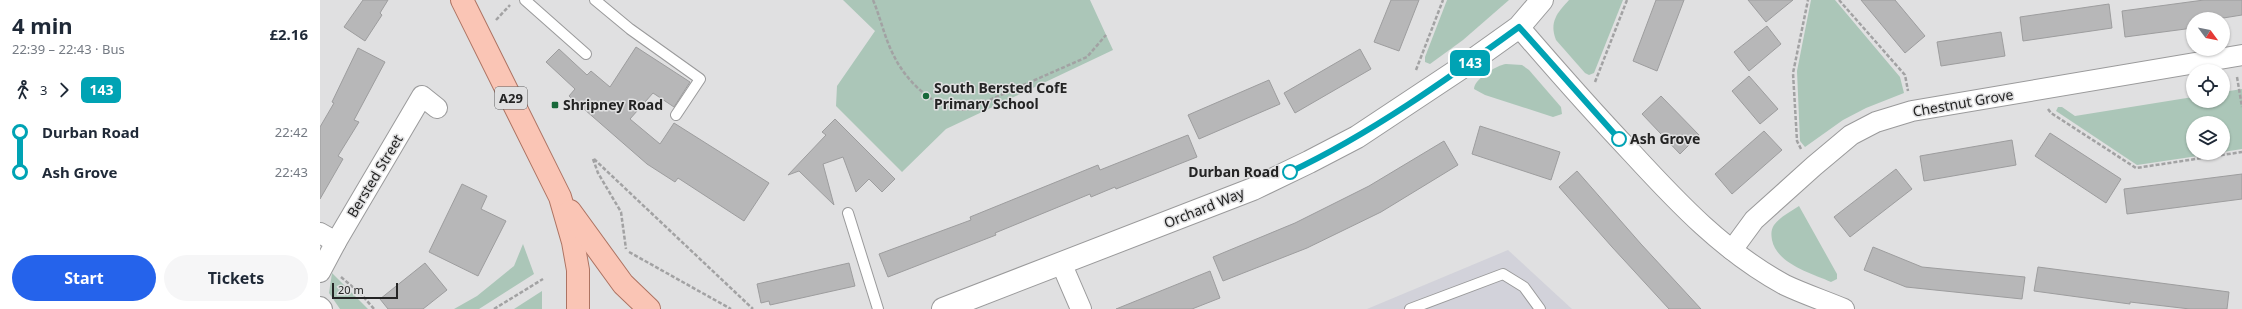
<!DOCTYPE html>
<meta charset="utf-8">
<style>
:root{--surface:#fff;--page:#f6f6f7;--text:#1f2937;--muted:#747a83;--accent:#2563eb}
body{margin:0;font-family:"Noto Sans",sans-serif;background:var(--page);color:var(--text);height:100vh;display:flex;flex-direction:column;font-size:15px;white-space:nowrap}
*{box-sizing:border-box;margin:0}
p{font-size:13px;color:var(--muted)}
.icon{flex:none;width:22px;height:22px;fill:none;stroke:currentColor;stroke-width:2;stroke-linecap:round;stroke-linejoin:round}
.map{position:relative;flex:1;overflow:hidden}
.drawer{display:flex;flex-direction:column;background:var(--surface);width:320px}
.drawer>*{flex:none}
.badge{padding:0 8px;border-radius:6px;font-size:14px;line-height:26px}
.needle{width:26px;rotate:122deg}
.fabs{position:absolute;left:1866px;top:12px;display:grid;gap:8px}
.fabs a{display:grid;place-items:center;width:44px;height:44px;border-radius:50%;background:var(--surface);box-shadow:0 1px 3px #0004;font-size:20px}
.scale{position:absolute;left:12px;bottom:10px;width:66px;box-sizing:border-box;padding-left:4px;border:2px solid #242424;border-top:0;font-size:11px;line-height:14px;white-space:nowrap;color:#242424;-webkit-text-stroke:3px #e0e0e1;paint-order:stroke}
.map>.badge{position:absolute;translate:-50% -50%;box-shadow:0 0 0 2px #fff}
.legs{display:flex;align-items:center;gap:6px;height:44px;padding:0 12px;font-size:13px}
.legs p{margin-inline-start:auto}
.summary{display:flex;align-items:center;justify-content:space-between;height:68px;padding:0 12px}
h1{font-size:22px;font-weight:700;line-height:30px}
.primary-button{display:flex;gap:8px;margin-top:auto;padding:8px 12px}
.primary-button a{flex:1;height:46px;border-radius:24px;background:var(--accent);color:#fff;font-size:16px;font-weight:700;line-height:46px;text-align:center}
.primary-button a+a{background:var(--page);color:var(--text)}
ul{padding:0 12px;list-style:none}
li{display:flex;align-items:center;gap:14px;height:40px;font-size:15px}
li i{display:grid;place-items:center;width:6px;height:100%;margin:0 5px;background:currentColor}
li i::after{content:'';width:10px;height:10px;margin:-5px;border:3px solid;border-radius:50%;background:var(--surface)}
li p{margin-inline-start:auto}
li:first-child i{background:linear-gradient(#0000 50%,currentColor 0)}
li:last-child i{background:linear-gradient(currentColor 50%,#0000 0)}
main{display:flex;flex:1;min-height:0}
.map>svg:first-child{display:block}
.built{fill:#d2d2da}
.green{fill:#abc6b8}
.building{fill:#b7b7b8;stroke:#9d9d9e}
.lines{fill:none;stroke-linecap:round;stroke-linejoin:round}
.service-casing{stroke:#9a9a9b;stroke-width:12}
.minor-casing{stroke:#9a9a9b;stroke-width:22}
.tertiary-casing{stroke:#9a9a9b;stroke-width:24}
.primary-casing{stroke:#ad7362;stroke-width:24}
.path{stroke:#a2a2a3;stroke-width:2.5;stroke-dasharray:4 2;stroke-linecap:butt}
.service{stroke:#fff;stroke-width:10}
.minor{stroke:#fff;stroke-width:20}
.tertiary{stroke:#fff;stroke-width:22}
.primary{stroke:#fac5b5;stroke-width:22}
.line-1-casing{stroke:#fff;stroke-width:9}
.line-1{stroke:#00a3b4;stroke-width:6}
.poi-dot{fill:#176839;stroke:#e0e0e1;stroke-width:1.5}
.stop-1-dot{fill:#fff;stroke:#00a3b4;stroke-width:2}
.labels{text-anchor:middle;stroke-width:3;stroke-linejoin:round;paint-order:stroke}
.shield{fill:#e0e0e1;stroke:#5c5c5d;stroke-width:1}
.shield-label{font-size:13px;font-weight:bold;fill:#242424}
.poi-label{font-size:14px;font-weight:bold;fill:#242424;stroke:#e0e0e1;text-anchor:start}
.street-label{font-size:14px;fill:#242424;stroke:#e0e0e1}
.stop-label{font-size:14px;font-weight:bold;fill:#242424;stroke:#e0e0e1;text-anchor:start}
</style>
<main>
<section class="drawer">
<div class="summary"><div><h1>4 min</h1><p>22:39 – 22:43 · Bus</p></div><b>£2.16</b></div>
<div class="legs"><svg class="icon" aria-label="walk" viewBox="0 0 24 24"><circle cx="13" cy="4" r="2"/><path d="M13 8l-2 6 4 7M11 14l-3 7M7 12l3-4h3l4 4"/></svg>3<svg class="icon" aria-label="forward" viewBox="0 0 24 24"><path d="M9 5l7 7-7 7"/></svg><b class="badge" style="background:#00a3b4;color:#fff">143</b></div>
<ul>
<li><i style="color:#00a3b4"></i><b>Durban Road</b><p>22:42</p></li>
<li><i style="color:#00a3b4"></i><b>Ash Grove</b><p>22:43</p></li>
</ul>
<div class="primary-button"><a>Start</a><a>Tickets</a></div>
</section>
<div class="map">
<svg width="1922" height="309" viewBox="0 0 1922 309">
<rect width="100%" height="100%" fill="#e0e0e1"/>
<path class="built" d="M1188 250 1252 309H1047Z"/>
<g class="green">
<path d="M523 0H770L793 50 626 129 582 172 516 106 517 86 555 31Z"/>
<path d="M1127 0H1189L1143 40 1110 64 1105 62V57Z"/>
<path d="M1249 0H1303L1274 73 1269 75 1265 73 1236 40C1229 22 1237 13 1249 0Z"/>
<path d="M1491 0H1515L1580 77 1584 93 1546 108 1523 120 1485 147 1480 141 1477 71Z"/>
<path d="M1186 64 1202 65 1209 70 1241 107 1242 114 1233 117 1165 95 1154 89C1154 79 1177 65 1186 64Z"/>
<path d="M1922 89V149L1903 152V123H1873V153H1898L1817 165 1736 111 1738 107H1742L1755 116 1873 97V101H1903V92Z"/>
<path d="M1479 206 1517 274V279L1511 282C1491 273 1457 264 1452 240 1451 234 1451 230 1454 225 1460 217 1470 212 1479 206Z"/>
<path d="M203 244 214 274 159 309H134L157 296 194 266Z"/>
<path d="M12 273 48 309H20L9 293Z"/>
<path d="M222 291V309H194Z"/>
</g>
<g class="building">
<path d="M43 0H68L60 13 62 15 45 41 24 27Z"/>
<path d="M1071 0H1099L1079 51 1054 42Z"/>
<path d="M1336 0H1364L1337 71 1313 61Z"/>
<path d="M1428 0H1473L1446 22Z"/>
<path d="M1541 0H1575L1605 36 1585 53Z"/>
<path d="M1884 0H1922V15L1897 19H1873V28L1805 37 1802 11Z"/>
<path d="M1789 4 1792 28 1703 41 1700 17Z"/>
<path d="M1447 26 1461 44 1429 71 1414 52Z"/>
<path d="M1681 32 1685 56 1621 66 1617 42Z"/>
<path d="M316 47 370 82 354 107 333 93 310 119 340 144 354 123 449 183 424 221 358 178 355 182 327 164 249 96 255 89 226 62 239 49 267 75 271 71 290 87Z"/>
<path d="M38 48 65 62 34 120 39 122 18 156 23 159 0 199V127L14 103 12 102Z"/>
<path d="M1040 49 1051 69 975 113 964 93Z"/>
<path d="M1429 76 1458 109 1440 124 1412 91Z"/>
<path d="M949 80 960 104 879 139 868 115Z"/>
<path d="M1341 96 1379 135 1360 154 1322 114Z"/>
<path d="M515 119 575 179 562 192 549 179 536 192 523 157 503 164 514 205 479 171 468 175 506 135 502 132Z"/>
<path d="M1160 126 1240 152 1231 180 1152 154Z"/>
<path d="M1444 131 1462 150 1412 194 1395 174Z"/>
<path d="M1730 133 1801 179 1786 203 1715 156Z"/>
<path d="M868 135 877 157 796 189 795 187 771 197 770 194 675 233 676 235 568 277 559 254 651 220 650 217 778 165 780 170Z"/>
<path d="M1692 140 1696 165 1604 181 1600 156Z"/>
<path d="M1124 141 1138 165 1061 212 987 248 903 281 893 257 975 223 1049 186Z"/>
<path d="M1576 169 1592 189 1530 237 1514 217Z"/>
<path d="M1257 171 1321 244 1381 309H1349L1292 247 1239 187Z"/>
<path d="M1922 174V199L1807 214 1804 189Z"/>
<path d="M142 184 167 196 161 209 186 221 158 276 109 252Z"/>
<path d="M1553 247 1602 267 1705 277 1702 299 1586 287 1544 270Z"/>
<path d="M105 263 127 290 103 309H68L60 299Z"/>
<path d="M529 263 535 286 450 305 449 301 441 303 437 284Z"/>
<path d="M1718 267 1909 292 1907 309H1870L1810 302V304L1714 291Z"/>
<path d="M890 271 900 298 872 309H796Z"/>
</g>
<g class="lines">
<defs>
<g id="service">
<path d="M205 0 266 54"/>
<path d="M275 0 310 29 380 79 356 115"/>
<path d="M528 213 558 309"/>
<path d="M1090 309 1183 274 1204 287 1220 309"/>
</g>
<g id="minor">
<path d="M1199 27C1236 70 1273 112 1312 153 1358 203 1404 252 1465 285 1484 294 1505 301 1524 309"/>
<path d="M0 233 16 242"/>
<path d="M1412 250 1434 220 1494 166 1531 135 1556 122 1592 111 1922 55"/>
<path d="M742 265 761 309"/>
<path d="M0 272 16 242 102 96 117 108"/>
<path d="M0 307 2 309"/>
</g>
<path id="tertiary" d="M623 309 933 189 989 162 1037 137 1150 62 1199 27 1222 0"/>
<g id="primary">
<path d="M142 0 240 197 253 242 258 270V309"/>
<path d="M250 211 303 284 329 309"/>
</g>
</defs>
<use href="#service" class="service-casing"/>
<use href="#minor" class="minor-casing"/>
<use href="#tertiary" class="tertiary-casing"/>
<use href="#primary" class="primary-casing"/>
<g class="path">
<path d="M553 0C561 19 565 40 575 58 587 82 620 115 649 109L767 57 786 35"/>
<path d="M1519 0 1585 75 1588 91"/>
<path d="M176 20 190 5"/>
<path d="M1096 70 1123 0"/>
<path d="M1917 77 1922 107"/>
<path d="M1275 82 1307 0"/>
<path d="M1728 109 1731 113 1816 168 1922 152"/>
<path d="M1481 149 1477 141 1473 73 1488 0"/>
<path d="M273 159 278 173 301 212 306 249"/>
<path d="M274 159 433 309"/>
<path d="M309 252 411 309"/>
<path d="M21 277 42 295 54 309"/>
<path d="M174 309 223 279"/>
</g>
<use href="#service" class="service"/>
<use href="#minor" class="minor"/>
<use href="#tertiary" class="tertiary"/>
<use href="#primary" class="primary"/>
</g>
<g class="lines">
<defs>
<path id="line-1" d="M970 172C1052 133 1126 80 1199 27L1299 139"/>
</defs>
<use href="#line-1" class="line-1-casing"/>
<use href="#line-1" class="line-1"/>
</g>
<g class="poi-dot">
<circle cx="606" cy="96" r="4"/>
<rect x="231" y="101" width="8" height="8" rx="2"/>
</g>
<g class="stop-1-dot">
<circle cx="1299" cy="139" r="7"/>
<circle cx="970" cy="172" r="7"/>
</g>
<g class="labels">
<rect class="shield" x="175" y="87" width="32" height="22" rx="3"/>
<g class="shield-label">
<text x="191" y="103">A29</text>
</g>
<g class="poi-label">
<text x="614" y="93">South Bersted CofE<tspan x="614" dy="16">Primary School</tspan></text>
<text x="243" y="110">Shripney Road</text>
</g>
<g class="street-label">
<text transform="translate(1643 103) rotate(-10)" y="5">Chestnut Grove</text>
<text transform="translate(55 176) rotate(-59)" y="5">Bersted Street</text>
<text transform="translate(884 208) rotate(-22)" y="5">Orchard Way</text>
</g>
<g class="stop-label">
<text x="1310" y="144">Ash Grove</text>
<text x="959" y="177" text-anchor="end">Durban Road</text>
</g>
</g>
</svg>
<div class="fabs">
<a><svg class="needle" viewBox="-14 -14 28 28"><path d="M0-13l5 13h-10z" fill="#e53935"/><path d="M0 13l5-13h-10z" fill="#747a83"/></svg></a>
<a><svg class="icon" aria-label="locate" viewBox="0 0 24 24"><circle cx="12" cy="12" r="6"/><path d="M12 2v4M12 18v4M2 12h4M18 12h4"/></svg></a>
<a><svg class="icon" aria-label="layers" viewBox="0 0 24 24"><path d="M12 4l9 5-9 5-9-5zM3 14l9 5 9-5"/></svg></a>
</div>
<div class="scale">20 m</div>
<b class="badge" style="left:1150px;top:63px;background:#00a3b4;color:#fff">143</b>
</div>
</main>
